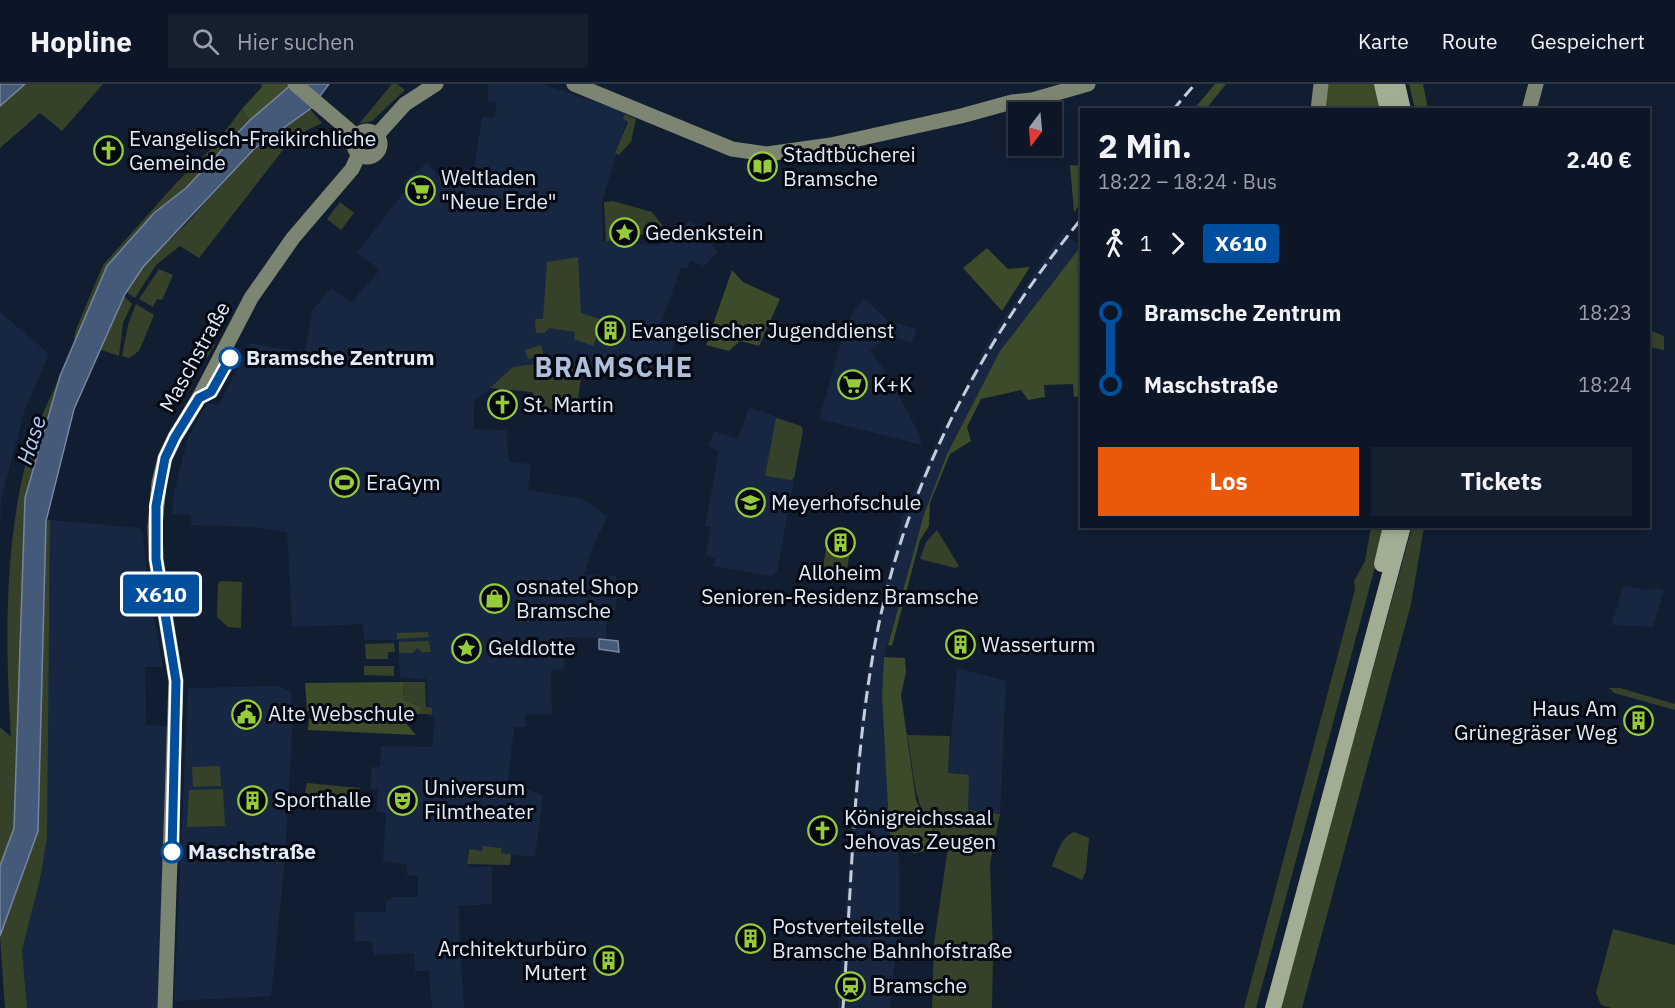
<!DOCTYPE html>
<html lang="de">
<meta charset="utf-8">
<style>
:root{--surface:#0d1626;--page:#161f2e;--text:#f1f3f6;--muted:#9a9fa7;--line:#2d3543;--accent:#ea580c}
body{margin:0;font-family:"IBM Plex Sans",sans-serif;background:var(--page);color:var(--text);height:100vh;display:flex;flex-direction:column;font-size:22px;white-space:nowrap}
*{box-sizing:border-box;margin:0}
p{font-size:20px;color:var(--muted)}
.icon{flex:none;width:33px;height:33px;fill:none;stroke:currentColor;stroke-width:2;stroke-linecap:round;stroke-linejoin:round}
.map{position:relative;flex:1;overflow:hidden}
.sheet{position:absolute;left:1080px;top:24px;width:570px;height:420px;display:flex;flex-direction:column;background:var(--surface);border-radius:0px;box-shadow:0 3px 9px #0003,0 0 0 2px var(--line)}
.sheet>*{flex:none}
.badge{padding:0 12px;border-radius:4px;font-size:21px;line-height:39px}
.needle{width:39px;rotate:196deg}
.fabs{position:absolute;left:1008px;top:18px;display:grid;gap:12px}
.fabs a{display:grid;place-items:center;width:54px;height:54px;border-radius:0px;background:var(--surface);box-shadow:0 3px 9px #0003,0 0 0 2px var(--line);font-size:30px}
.map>.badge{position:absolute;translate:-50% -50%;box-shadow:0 0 0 3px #fff}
.legs{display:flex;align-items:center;gap:9px;height:66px;padding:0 18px;font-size:20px}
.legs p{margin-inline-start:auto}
.headline{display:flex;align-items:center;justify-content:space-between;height:102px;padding:0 18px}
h1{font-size:33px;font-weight:700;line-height:45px}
.primary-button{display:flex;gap:12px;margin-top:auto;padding:12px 18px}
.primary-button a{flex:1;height:69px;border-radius:0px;background:var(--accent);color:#fff;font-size:24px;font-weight:700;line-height:69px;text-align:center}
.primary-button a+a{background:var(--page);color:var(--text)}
ul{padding:0 18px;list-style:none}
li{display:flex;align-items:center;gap:21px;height:72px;font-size:22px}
li i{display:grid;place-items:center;width:9px;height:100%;margin:0 8px;background:currentColor}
li i::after{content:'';width:15px;height:15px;margin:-8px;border:4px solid;border-radius:50%;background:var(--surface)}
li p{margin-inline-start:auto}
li:first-child i{background:linear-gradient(#0000 50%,currentColor 0)}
li:last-child i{background:linear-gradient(currentColor 50%,#0000 0)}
header{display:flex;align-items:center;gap:36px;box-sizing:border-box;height:84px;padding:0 30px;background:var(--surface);border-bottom:2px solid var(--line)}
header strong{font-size:28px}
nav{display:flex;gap:33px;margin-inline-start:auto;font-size:21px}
.search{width:420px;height:54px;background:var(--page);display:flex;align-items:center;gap:15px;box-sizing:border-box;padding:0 21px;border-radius:0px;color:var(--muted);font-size:22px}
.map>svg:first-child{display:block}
.built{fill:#172741}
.green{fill:#364129}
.forest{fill:#3c4b29}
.water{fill:#455a79;stroke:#74869f;stroke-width:1.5}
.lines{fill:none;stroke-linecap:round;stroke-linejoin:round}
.secondary{stroke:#7c8472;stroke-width:15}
.trunk{stroke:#a2ae94;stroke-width:16}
.rail{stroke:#c3cddc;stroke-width:3;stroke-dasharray:12 6;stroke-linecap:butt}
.line-1-casing{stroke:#fff;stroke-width:14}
.line-1{stroke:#004f9f;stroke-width:9}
.stop-1-dot{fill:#fff;stroke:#004f9f;stroke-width:3}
.labels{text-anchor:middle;stroke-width:6;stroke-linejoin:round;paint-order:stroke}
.poi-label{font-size:21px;fill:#e2ebf9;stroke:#040811;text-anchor:start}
.street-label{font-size:21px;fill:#e2ebf9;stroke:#040811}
.stop-label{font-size:21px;font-weight:bold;fill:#e2ebf9;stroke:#040811;text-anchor:start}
.water-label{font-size:22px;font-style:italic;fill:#b1cefb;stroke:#040811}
.district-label{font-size:27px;font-weight:bold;letter-spacing:1.5px;fill:#aebfda;stroke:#040811}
</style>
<header>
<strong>Hopline</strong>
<div class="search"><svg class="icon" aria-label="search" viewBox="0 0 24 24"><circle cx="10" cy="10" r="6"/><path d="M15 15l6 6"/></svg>Hier suchen</div>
<nav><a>Karte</a><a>Route</a><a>Gespeichert</a></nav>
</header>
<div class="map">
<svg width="1675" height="924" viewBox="0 0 1675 924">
<rect width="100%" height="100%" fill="#111e32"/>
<g class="built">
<path d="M488 0H543L625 28 626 38 602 118 603 158 660 161 690 136 718 168 704 182 691 177 687 185 681 183 657 251 675 256 666 289 621 281 539 282 513 288 474 317V345L506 346 509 378 531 380 528 406 582 415 608 433 594 459 584 491 616 492V526L607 527 606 554 565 553 564 585 551 586 552 631 526 630 525 643H514L508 697 543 712 535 773 467 765 468 783H492V820L458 822 464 924H432L429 887H415L414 869 374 871 372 857H355L354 828H386V817L391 816 392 813H418V792L407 791V780L383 777 386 729 376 727 378 706 370 705 372 683H380L381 662 432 663 435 633 428 632 427 595 400 594 398 556H364L363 540 292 543 287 448 251 443 191 441V431L172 430 174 409 188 353 208 319 219 321 250 259 305 269 312 227 331 204 351 219 380 186 357 169 408 103 403 98 427 79 439 92 446 83 474 86 482 33 495 34 496 18 488 17Z"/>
<path d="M1062 149 1081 162 1000 267 947 370 924 430 884 573 882 613 884 662 898 760 899 791V837L890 924H838L860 639 872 561 902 433 935 362 991 253Z"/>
<path d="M865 215 888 237 916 245 912 258 887 252 870 267 889 292 919 350 922 361 819 335 843 251 853 228Z"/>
<path d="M0 228 49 270 25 325 1 415 0 449Z"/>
<path d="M749 323 801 342 803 346 777 488 772 492 714 482 715 475 706 470 711 443 705 442 719 367 708 362 714 347 738 355Z"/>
<path d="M50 436 141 444 143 449 148 501 163 583H145L146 641 168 642 158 924H27L22 866 40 795 47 683Z"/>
<path d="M1623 502 1645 506 1658 504 1664 506 1653 543 1612 541Z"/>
<path d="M957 584 1006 597 1000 730 968 726 948 689Z"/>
<path d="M278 602 291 608 292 647 285 775 271 912 174 917 188 604Z"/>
</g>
<g class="green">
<path d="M0 0H103L62 47 40 29 0 64Z"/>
<path d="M392 0H397L405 6 372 37 359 40Z"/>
<path d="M242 25 249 37 186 104 154 130 108 182 76 258 74 253 77 243 103 181 178 97 211 65Z"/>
<path d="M310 25 322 39 293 53 199 174 180 162 156 181 135 214 126 208 143 183 188 138 242 77 268 53Z"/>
<path d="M625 30 636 35 631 58 619 71 615 69 628 38 623 35Z"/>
<path d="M613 117 652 128 663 142 645 150 606 158 604 118Z"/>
<path d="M340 118 354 129 341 146 327 135Z"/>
<path d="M578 173 581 229 603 236 593 262 574 255 575 248 549 244 544 249H536L535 235H543L547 178Z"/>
<path d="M159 185 173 191 162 216 157 215 153 223 139 215Z"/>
<path d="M124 212 132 220 123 239 119 272 101 266Z"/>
<path d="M136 220 154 231 139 267 129 274 122 272 128 241Z"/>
<path d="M1649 246 1664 252V266L1649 263Z"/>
<path d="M206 255 215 260 207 274 199 270Z"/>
<path d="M541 261 544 272 528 275 525 266Z"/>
<path d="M556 277 583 280 576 328 542 324 532 308 490 304 513 283Z"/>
<path d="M60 292 25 414 14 745 0 782V643L11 653C5 558 3 438 36 346 43 328 52 310 60 292Z"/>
<path d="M776 334 801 342 803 346 794 394 791 396 765 392Z"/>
<path d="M50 436 47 753 40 795 22 866 27 924H5L0 852 38 747 44 470 46 437Z"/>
<path d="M1371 443H1382L1378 472 1256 924H1244L1355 506 1354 497 1365 477Z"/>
<path d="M1412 443H1424L1411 520 1314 879 1302 924H1280Z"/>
<path d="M937 446 959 482 955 484 920 475 926 458Z"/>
<path d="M826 464 850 468 845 495 822 491Z"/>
<path d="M221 497 242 498 241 544 228 543 217 533 218 500Z"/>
<path d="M428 548 429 553 397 555V549Z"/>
<path d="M429 557 431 568H422L417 564 413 569H399V558Z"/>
<path d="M394 559 395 568H388V575H366L365 560Z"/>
<path d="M364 582H394V592L364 591Z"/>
<path d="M404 598H425L426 623 432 624V630H420L421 623 403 615Z"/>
<path d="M1609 604H1620L1675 620V626L1614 609Z"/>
<path d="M907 651 950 652 948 689 969 691 968 726 1000 730 990 780 993 870 992 924H932L934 860 948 763C910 721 917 703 907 651Z"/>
<path d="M220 682 221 702 193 703 192 683Z"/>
<path d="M307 699 360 704 358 723 303 716Z"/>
<path d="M223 705 225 742 187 743 189 706Z"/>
<path d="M1074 748 1089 754 1086 787 1082 796 1052 782C1057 770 1061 753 1074 748Z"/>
<path d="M482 762 501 764V769L511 770 510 781 467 780 469 765 482 767Z"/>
<path d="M1613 845 1675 861V924H1611L1601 921 1596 909Z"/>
</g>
<g class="forest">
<path d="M261 0H292L249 37 242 25 262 3Z"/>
<path d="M1215 0H1226L1206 25H1194Z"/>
<path d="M1321 0H1382L1388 26H1318Z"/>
<path d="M1409 0H1423L1428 25H1415Z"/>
<path d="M1070 81 1081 82V119L1074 128Z"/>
<path d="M1081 162V177L1077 182 1082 186 1081 312 1074 313 1073 300 1044 301 1045 313 1028 316 1021 306 981 315 967 343 971 357 950 370 930 419 929 442 920 456 892 562 888 561 924 430 947 370 1000 267Z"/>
<path d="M987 164 1008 185 1030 183 1002 227 963 184Z"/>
<path d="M732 186 743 198 780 215 759 262 740 257 729 267 706 261Z"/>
<path d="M884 573 905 574 906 588 901 611 916 716 926 737 937 751 932 766 914 769 890 758 882 613Z"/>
<path d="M404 598 403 615 421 623 420 630 307 627 305 599Z"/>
<path d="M309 635 405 638 416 651 308 646Z"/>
</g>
<g class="water">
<path d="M0 0H25L0 22Z"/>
<path d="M292 0H329L310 25 254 65 143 183 125 210 74 325 46 437 38 747 0 852V782L14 744 25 414 60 292 107 182 154 129 186 104 249 37Z"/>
<path d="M599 555 618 557 619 568 599 565Z"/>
</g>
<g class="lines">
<g class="secondary">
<path d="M295 0 356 52"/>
<path d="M574 0 732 65 767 70 831 61 961 32 1012 18 1032 16 1088 0"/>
<path d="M1318 26 1321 0"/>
<path d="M1529 26 1536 0"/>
<circle cx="367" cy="60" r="13"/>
<path d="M377 51 405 20 436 0"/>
<path d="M165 924 176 597 156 475 155 443 159 399 165 374 175 353 199 314 251 214 293 154 352 85 359 70"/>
</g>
<g class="trunk">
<path d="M1382 0 1388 26"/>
<path d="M1397 0 1403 26"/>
<path d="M1382 480 1391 442"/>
<path d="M1273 924 1403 442"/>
</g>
<g class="rail">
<path d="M1173 26 1195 0"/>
<path d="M843 924C852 800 853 672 877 549 907 397 984 254 1082 134"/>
</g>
</g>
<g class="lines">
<defs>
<path id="line-1" d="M172 768 176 597 156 475V422L165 374 175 353 199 314 211 308 230 274"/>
</defs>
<use href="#line-1" class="line-1-casing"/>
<use href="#line-1" class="line-1"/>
</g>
<defs>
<symbol id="church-ring" viewBox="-11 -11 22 22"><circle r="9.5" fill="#040811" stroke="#96cc3a" stroke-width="1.5"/><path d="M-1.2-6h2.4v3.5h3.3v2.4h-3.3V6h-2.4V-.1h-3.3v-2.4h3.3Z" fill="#96cc3a"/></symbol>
<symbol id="library-ring" viewBox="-11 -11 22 22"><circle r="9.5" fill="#040811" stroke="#96cc3a" stroke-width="1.5"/><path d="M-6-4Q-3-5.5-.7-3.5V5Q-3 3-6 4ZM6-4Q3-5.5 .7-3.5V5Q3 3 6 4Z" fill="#96cc3a"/></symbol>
<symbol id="supermarket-ring" viewBox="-11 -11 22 22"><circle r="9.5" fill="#040811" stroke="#96cc3a" stroke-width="1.5"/><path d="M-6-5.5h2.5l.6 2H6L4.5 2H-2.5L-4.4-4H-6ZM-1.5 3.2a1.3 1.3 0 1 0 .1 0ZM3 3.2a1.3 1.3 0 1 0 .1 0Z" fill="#96cc3a"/></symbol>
<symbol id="sight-ring" viewBox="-11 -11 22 22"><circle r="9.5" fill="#040811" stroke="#96cc3a" stroke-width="1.5"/><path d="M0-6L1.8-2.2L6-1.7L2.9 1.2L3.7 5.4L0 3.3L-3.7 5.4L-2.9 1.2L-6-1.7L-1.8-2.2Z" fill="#96cc3a"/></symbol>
<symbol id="building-ring" viewBox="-11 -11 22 22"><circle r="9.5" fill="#040811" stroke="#96cc3a" stroke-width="1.5"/><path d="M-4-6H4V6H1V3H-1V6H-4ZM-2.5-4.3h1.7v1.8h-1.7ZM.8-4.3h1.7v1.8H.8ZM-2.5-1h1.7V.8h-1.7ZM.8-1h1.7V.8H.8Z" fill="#96cc3a"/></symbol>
<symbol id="stadium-ring" viewBox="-11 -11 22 22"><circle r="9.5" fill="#040811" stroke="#96cc3a" stroke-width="1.5"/><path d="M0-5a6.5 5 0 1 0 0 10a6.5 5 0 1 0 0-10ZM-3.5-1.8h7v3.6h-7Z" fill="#96cc3a"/></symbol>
<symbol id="school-ring" viewBox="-11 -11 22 22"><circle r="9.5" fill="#040811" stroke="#96cc3a" stroke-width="1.5"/><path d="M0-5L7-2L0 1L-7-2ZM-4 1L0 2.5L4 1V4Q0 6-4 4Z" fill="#96cc3a"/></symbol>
<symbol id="shop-ring" viewBox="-11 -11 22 22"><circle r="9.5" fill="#040811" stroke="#96cc3a" stroke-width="1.5"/><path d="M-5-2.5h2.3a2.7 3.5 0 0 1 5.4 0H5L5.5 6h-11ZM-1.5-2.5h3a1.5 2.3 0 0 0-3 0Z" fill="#96cc3a"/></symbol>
<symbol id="civic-ring" viewBox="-11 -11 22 22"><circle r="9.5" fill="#040811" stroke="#96cc3a" stroke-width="1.5"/><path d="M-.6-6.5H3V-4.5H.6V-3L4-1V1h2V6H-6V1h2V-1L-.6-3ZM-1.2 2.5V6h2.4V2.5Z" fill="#96cc3a"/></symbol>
<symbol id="theatre-ring" viewBox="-11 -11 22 22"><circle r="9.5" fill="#040811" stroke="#96cc3a" stroke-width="1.5"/><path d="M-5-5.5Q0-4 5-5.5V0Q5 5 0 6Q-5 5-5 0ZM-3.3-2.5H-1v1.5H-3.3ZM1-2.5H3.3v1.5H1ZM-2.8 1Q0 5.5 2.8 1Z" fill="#96cc3a"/></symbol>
<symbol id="station-ring" viewBox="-11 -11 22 22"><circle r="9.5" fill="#040811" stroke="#96cc3a" stroke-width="1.5"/><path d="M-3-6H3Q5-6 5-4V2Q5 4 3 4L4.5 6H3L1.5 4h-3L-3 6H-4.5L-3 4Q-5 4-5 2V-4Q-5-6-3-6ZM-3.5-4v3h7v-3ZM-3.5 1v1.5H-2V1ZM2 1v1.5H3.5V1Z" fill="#96cc3a"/></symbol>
</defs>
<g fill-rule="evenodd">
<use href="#church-ring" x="92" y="50" width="33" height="33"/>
<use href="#library-ring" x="746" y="66" width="33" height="33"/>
<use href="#supermarket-ring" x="404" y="90" width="33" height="33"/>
<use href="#sight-ring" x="608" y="132" width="33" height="33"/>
<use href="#building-ring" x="594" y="230" width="33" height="33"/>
<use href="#supermarket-ring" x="836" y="284" width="33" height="33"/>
<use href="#church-ring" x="486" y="304" width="33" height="33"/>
<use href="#stadium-ring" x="328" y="382" width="33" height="33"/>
<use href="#school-ring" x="734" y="402" width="33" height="33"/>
<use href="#building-ring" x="824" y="442" width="33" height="33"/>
<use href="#shop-ring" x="478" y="498" width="33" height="33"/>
<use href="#building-ring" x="944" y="544" width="33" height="33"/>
<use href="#sight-ring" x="450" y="548" width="33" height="33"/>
<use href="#civic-ring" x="230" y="614" width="33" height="33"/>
<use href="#building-ring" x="1622" y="620" width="33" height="33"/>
<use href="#building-ring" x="236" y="700" width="33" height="33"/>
<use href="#theatre-ring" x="386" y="700" width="33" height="33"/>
<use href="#church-ring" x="806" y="730" width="33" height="33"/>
<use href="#building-ring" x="734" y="838" width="33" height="33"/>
<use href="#building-ring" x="592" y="860" width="33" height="33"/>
<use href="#station-ring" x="834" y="886" width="33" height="33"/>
</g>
<g class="stop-1-dot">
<circle cx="230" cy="274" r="10"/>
<circle cx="172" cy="768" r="10"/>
</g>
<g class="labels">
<g class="poi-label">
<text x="129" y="62">Evangelisch-Freikirchliche<tspan x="129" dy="24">Gemeinde</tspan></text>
<text x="783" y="78">Stadtbücherei<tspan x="783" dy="24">Bramsche</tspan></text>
<text x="441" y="101">Weltladen<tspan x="441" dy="24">"Neue Erde"</tspan></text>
<text x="645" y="156">Gedenkstein</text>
<text x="631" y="254">Evangelischer Jugenddienst</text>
<text x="873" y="308">K+K</text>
<text x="523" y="328">St. Martin</text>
<text x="366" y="406">EraGym</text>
<text x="771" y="426">Meyerhofschule</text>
<text x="840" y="496" text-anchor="middle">Alloheim<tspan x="840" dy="24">Senioren-Residenz Bramsche</tspan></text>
<text x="516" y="510">osnatel Shop<tspan x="516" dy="24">Bramsche</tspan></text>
<text x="981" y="568">Wasserturm</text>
<text x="488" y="571">Geldlotte</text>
<text x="1617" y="632" text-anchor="end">Haus Am<tspan x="1617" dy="24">Grünegräser Weg</tspan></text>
<text x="268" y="637">Alte Webschule</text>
<text x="424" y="711">Universum<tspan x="424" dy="24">Filmtheater</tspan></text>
<text x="274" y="723">Sporthalle</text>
<text x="844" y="741">Königreichssaal<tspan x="844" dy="24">Jehovas Zeugen</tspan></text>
<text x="772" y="850">Postverteilstelle<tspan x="772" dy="24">Bramsche Bahnhofstraße</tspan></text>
<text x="587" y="872" text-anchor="end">Architekturbüro<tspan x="587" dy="24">Mutert</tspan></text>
<text x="872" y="909">Bramsche</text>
</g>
<g class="street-label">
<text transform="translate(195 273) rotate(-61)" y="7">Maschstraße</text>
</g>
<g class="stop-label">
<text x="246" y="281">Bramsche Zentrum</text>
<text x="188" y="775">Maschstraße</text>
</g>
<g class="water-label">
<text transform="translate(31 356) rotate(-72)" y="8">Hase</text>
</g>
<g class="district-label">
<text x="614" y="293">BRAMSCHE</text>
</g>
</g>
</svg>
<div class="fabs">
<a><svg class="needle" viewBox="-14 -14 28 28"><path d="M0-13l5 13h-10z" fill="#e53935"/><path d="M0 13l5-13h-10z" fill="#9a9fa7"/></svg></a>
</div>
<b class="badge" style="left:161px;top:510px;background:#004f9f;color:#fff">X610</b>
<section class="sheet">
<div class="headline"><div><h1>2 Min.</h1><p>18:22 – 18:24 · Bus</p></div><b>2.40 €</b></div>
<div class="legs"><svg class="icon" aria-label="walk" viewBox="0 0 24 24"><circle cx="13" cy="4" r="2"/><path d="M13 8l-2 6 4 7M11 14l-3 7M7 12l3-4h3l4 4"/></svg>1<svg class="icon" aria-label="forward" viewBox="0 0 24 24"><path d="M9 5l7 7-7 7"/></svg><b class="badge" style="background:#004f9f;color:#fff">X610</b></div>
<ul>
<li><i style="color:#004f9f"></i><b>Bramsche Zentrum</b><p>18:23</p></li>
<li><i style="color:#004f9f"></i><b>Maschstraße</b><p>18:24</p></li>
</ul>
<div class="primary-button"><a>Los</a><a>Tickets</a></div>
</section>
</div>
